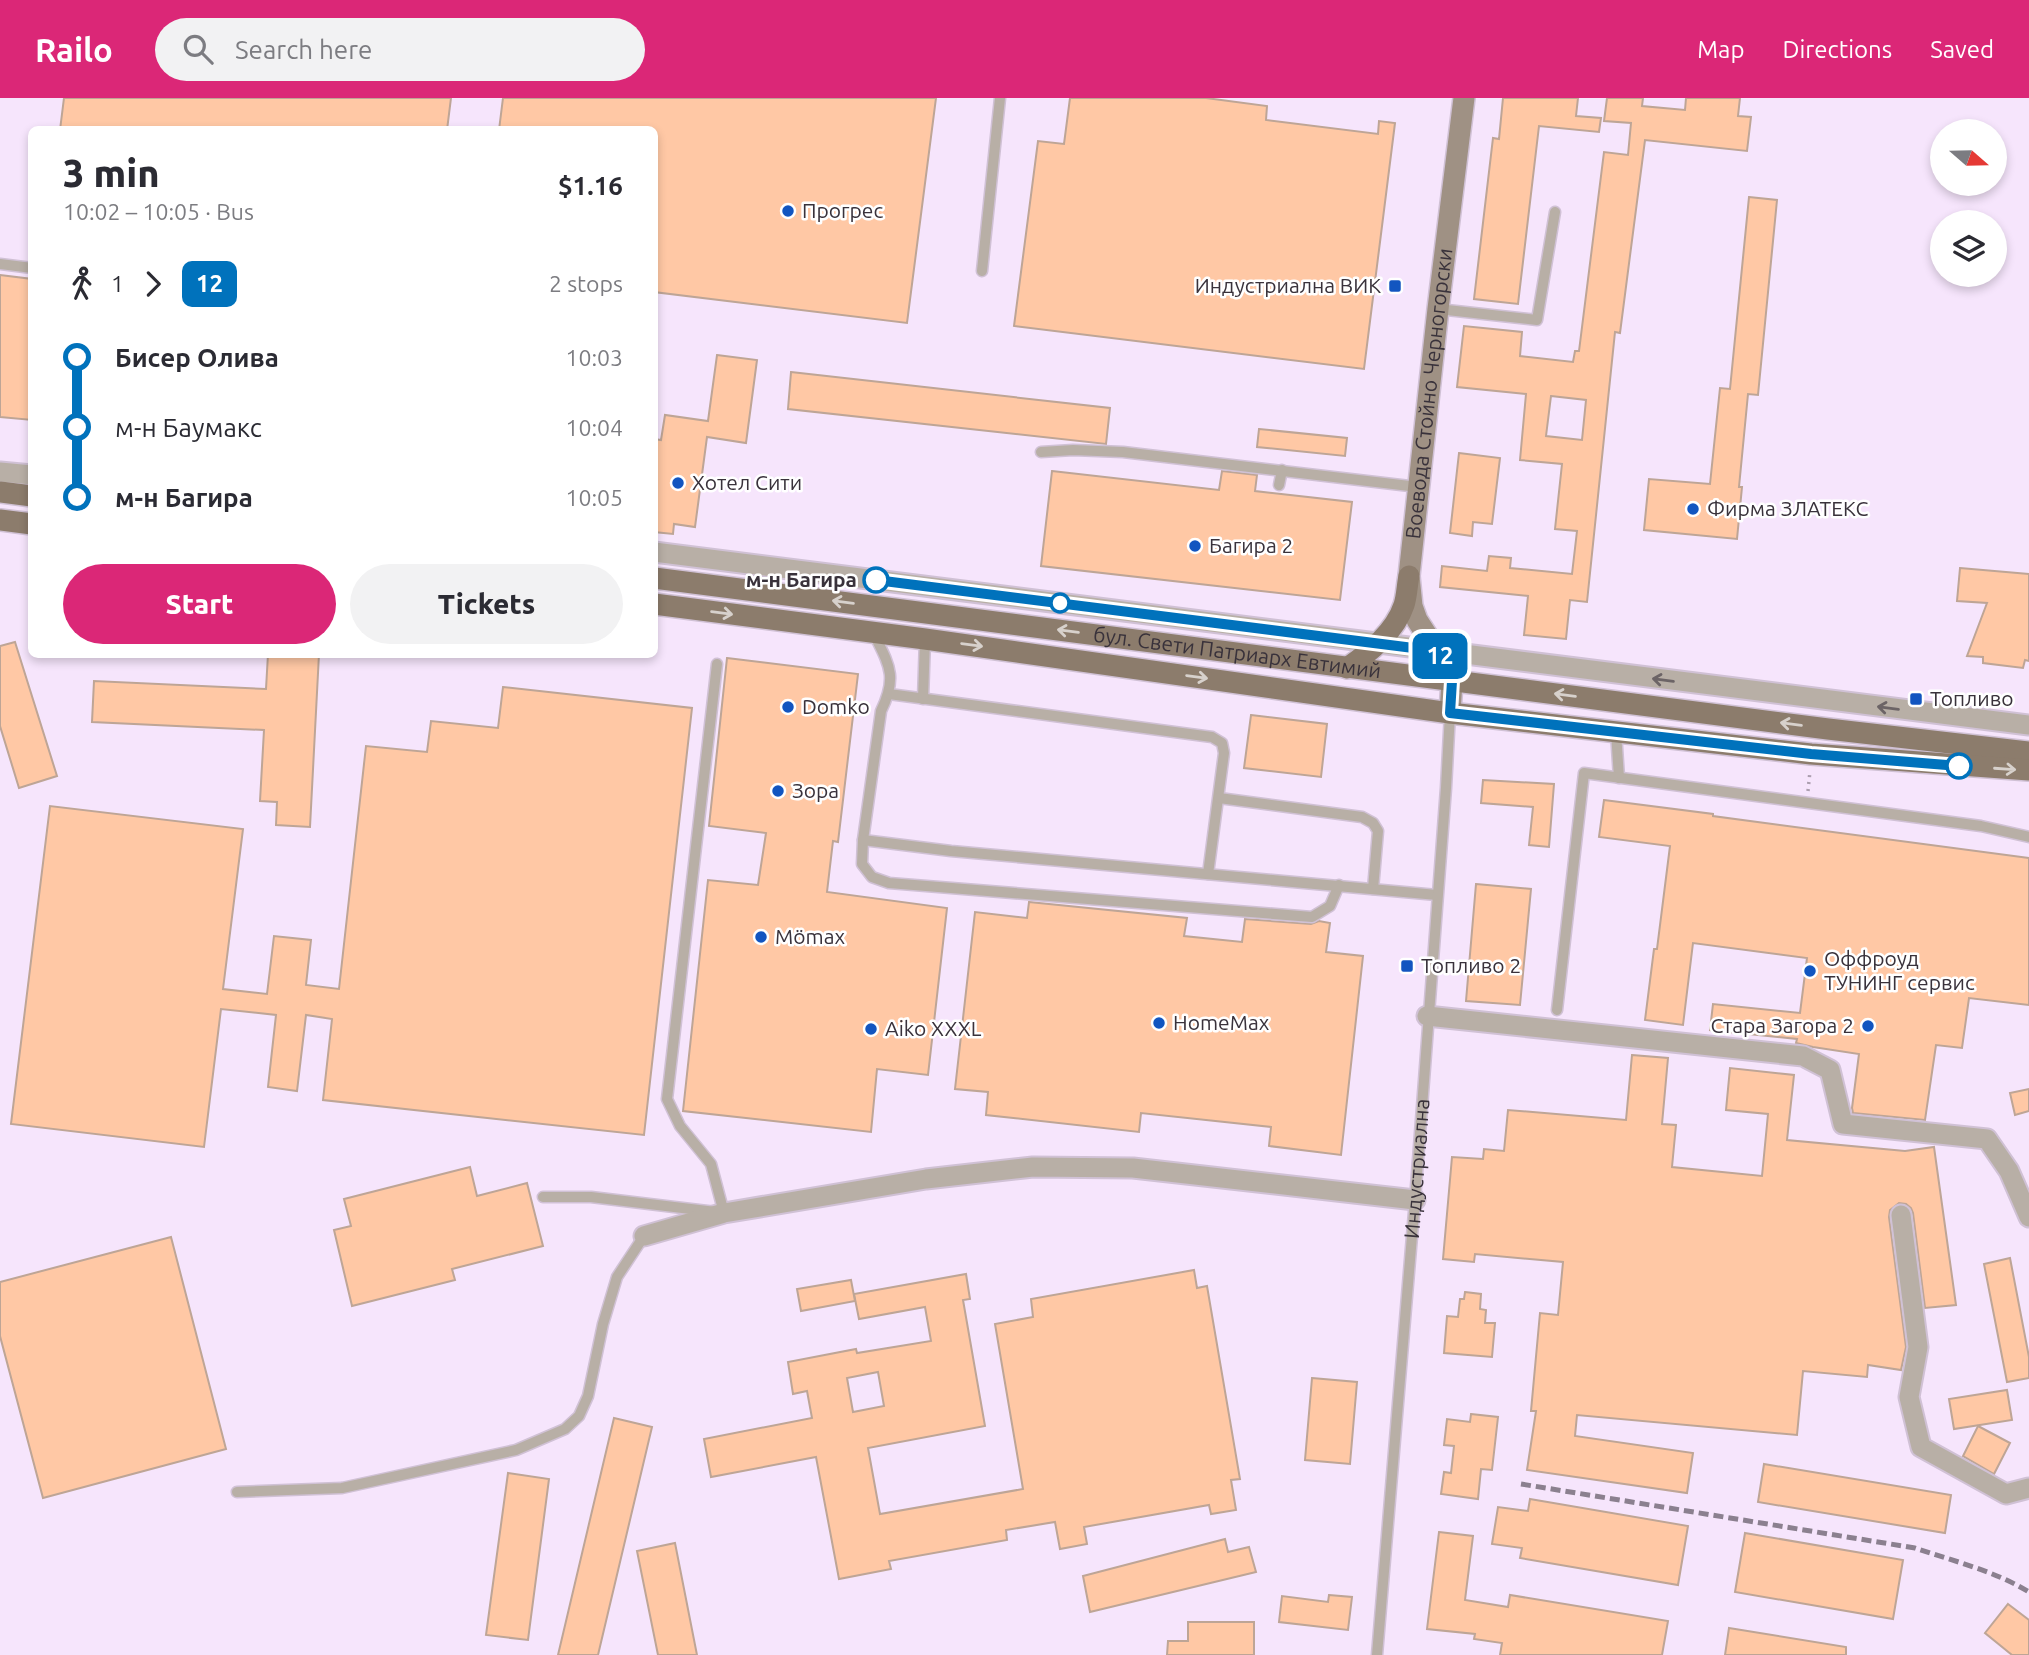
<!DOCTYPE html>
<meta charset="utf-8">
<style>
:root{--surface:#fff;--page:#f2f2f3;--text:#2b2b33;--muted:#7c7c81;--accent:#db2777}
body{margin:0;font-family:Ubuntu,sans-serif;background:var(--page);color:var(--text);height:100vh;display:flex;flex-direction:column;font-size:26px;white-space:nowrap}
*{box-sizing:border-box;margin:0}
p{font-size:23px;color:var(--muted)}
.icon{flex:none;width:38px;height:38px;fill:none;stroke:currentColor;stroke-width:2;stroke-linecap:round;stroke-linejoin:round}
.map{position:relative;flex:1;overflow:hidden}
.sheet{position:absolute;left:28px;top:28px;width:630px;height:532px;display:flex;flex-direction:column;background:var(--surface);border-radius:10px;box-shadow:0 4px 10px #0003}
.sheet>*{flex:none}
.badge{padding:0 14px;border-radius:10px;font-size:24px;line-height:46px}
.needle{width:46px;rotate:110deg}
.controls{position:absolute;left:1930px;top:21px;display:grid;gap:14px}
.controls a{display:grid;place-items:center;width:77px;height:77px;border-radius:50%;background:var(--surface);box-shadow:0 4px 10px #0003;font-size:35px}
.map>.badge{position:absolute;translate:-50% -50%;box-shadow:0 0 0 4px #fff}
.legs{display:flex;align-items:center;gap:10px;height:77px;padding:0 35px;font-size:23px}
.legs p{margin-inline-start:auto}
.summary{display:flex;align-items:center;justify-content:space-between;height:119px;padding:0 35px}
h1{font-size:38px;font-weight:800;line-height:52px}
.action{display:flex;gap:14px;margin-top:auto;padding:14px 35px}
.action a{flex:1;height:80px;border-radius:42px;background:var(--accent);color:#fff;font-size:28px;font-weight:800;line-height:80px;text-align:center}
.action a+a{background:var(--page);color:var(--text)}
ul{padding:0 35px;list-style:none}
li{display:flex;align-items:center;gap:24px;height:70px;font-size:26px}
li i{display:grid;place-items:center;width:10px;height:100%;margin:0 9px;background:currentColor}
li i::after{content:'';width:18px;height:18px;margin:-9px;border:5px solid;border-radius:50%;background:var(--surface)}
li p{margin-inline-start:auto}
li:first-child i{background:linear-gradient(#0000 50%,currentColor 0)}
li:last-child i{background:linear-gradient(currentColor 50%,#0000 0)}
header{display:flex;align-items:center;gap:42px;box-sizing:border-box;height:98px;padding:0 35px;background:var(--accent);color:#fff}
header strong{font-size:33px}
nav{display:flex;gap:38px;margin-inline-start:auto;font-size:24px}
.search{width:490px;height:63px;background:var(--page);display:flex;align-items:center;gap:18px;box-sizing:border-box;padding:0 24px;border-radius:38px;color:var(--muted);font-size:26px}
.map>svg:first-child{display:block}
.building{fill:#ffc8a5;stroke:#bea596;stroke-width:2;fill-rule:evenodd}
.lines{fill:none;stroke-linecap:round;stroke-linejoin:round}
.lane-casing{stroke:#d0c1d5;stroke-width:13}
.street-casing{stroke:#d0c1d5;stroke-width:23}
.secondary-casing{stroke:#d0c1d5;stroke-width:24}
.primary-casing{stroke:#d0c1d5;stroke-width:24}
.path{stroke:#ab9eaf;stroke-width:3.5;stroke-dasharray:2 5;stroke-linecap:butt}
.lane{stroke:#b8afa6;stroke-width:10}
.street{stroke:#b8afa6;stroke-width:19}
.secondary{stroke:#9f9184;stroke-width:21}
.primary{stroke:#8c7c6c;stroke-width:21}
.rail{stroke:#8b808f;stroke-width:5;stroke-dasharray:10 5;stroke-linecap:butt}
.oneway{stroke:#d7d1cc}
.oneway2{stroke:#6c6466}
.line-1-casing{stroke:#fff;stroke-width:16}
.line-1{stroke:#0072bc;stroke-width:10}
.poi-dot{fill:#1255c0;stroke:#fff;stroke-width:2.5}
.stop-1-dot{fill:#fff;stroke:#0072bc;stroke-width:3.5}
.labels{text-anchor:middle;stroke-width:5;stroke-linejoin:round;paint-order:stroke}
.poi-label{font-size:21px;fill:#39323b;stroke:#fff;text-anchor:start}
.street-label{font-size:21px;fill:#39323b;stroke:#fff}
.stop-label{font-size:21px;font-weight:bold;fill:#39323b;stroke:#fff;text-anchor:end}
</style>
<header>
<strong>Railo</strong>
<div class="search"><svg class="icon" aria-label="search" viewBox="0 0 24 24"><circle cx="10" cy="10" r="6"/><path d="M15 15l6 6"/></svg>Search here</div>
<nav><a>Map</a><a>Directions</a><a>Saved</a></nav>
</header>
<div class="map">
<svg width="2029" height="1557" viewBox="0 0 2029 1557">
<rect width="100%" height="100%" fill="#f6e5fc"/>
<g class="building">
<path d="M64 0H451L447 32H60Z"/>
<path d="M503 0H936L907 225 654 194V32H499Z"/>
<path d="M1070 0H1206L1267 8 1266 22 1378 36 1379 23 1395 25 1364 271 1014 228 1038 43 1064 46Z"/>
<path d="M1503 0H1578L1576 18 1601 20 1599 34 1539 28 1518 206 1474 201 1493 40 1499 41Z"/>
<path d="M1607 0H1643L1642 8 1685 12 1686 0H1740L1738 18 1751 19 1747 53 1645 42 1620 235 1615 234 1587 504 1570 502 1566 541 1524 537 1528 498 1440 489 1442 468 1487 473 1489 458 1511 460 1510 470 1572 476 1577 433 1555 431 1562 366 1520 362 1526 296 1457 289 1464 228 1522 234 1520 258 1573 264 1575 253H1579L1604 54 1628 57 1631 25 1604 23ZM1551 298 1586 302 1582 342 1546 338Z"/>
<path d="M1749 99 1777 102 1758 297 1748 296 1739 389H1742L1737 441 1644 432 1649 381 1710 386 1720 290 1730 291Z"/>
<path d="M0 177 32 181V322L0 319Z"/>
<path d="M717 257 757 262 746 345 707 339 695 429 674 426 673 436 654 434V341L661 342 665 317 708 323Z"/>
<path d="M791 274 1110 310 1106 346 788 311Z"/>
<path d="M1259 331 1347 340 1345 358 1257 349Z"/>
<path d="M1459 355 1500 360 1492 426 1473 424 1472 438 1450 435Z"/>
<path d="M1052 373 1219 392 1222 373 1257 377 1255 393 1352 404 1340 502 1041 468Z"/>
<path d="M1960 470 2029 476V563L2025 562 2023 570 1983 565V559L1967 558 1987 505 1957 503Z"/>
<path d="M15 544 57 678 19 690 0 628V548Z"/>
<path d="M268 556H319L310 729 276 727 277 704 260 703 264 632 92 624 94 583 266 591Z"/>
<path d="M727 560 858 576 838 744 833 743 827 794 947 810 928 977 877 971 871 1034 683 1013 708 782 758 787 766 735 709 728Z"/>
<path d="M503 589 692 610 644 1037 323 1002 332 921 306 917 297 993 268 989 276 917 221 911 204 1049 11 1026 50 708 243 731 223 891 267 896 274 838 311 842 306 887 339 891 366 648 427 654 431 623 498 630Z"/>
<path d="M1251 617 1327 626 1321 679 1244 670Z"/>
<path d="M1483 682 1554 686 1549 749 1529 747 1533 709 1481 705Z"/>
<path d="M1604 702 1713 716V718L2029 760V907L1969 900 1962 950 1936 947 1925 1022 1853 1015 1852 1010 1859 956 1813 949 1796 945 1797 941 1710 932 1713 906 1800 915 1807 860 1693 845 1683 927 1645 922 1654 851H1657L1670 748 1599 739Z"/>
<path d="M1476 786 1531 791 1520 907 1466 903Z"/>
<path d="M1029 804 1187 820 1184 838 1242 844 1245 821 1311 826 1319 823 1330 825 1326 854 1363 858 1341 1057 1269 1048 1271 1029 1141 1015 1139 1034 986 1017 988 994 955 991 975 814 1027 820Z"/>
<path d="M1632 957 1668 960 1662 1026 1676 1027 1672 1069 1762 1078 1768 1016 1726 1012 1730 970 1794 977 1787 1042 1905 1053 1934 1049 1956 1207 1925 1210 1913 1115 1911 1110 1906 1106 1899 1105 1890 1112 1889 1119 1906 1249 1901 1272 1868 1267 1867 1279 1803 1273 1797 1337 1577 1317 1575 1338 1693 1355 1687 1395 1527 1372 1536 1313H1531L1540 1215 1558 1217 1563 1164 1475 1156 1474 1164 1443 1161 1452 1059 1483 1061 1484 1051 1504 1053 1508 1012 1626 1022Z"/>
<path d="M2029 991V1013L2015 1017 2010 995Z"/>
<path d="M470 1069 477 1098 527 1085 543 1148 452 1171 455 1182 352 1208 334 1132 351 1128 344 1101Z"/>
<path d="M171 1139 226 1351 43 1400 0 1238V1184Z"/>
<path d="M2010 1160 2029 1259V1280L2007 1284 1984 1166Z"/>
<path d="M1194 1172 1197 1190 1207 1188 1240 1381 1231 1382 1236 1412 1211 1416 1209 1407 1084 1429 1087 1446 1060 1451 1055 1424 1006 1432 1007 1442 889 1463 891 1471 839 1481 816 1359 711 1379 704 1341 812 1320 807 1293 793 1296 788 1264 856 1251 857 1255 931 1243 925 1209 859 1221 854 1196 966 1176 970 1201 963 1202 985 1328 868 1350 880 1416 1023 1391 995 1226 1033 1219 1031 1201ZM878 1274 884 1308 853 1314 847 1280Z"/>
<path d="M851 1182 855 1203 801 1213 797 1191Z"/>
<path d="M1465 1194 1481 1196 1480 1211 1486 1212 1485 1225H1495L1492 1259 1444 1255 1447 1218 1458 1219 1460 1201H1464Z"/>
<path d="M1312 1280 1357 1284 1350 1366 1305 1362Z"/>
<path d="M2007 1292 2012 1322 1954 1331 1949 1301Z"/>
<path d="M1471 1316 1498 1319 1492 1372 1481 1371 1478 1401 1441 1396 1444 1374 1451 1375 1454 1348 1444 1347 1447 1321 1470 1324Z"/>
<path d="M614 1320 652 1329 598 1557H558Z"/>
<path d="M1978 1328 2010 1345 1994 1376 1963 1358Z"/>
<path d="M1764 1366 1951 1397 1945 1435 1758 1404Z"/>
<path d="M508 1375 549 1381 528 1542 486 1537Z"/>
<path d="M1530 1401 1688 1428 1678 1487 1520 1460 1522 1450 1492 1446 1498 1409 1528 1413Z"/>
<path d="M1439 1434 1473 1438 1465 1502 1508 1509 1510 1497 1668 1523 1662 1557H1500L1502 1545 1474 1541 1475 1536 1427 1531Z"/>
<path d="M1745 1435 1903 1462 1893 1521 1735 1494Z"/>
<path d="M1225 1441 1228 1454 1249 1449 1256 1474 1090 1514 1083 1478Z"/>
<path d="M675 1445 697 1557H658L637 1453Z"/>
<path d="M1329 1497 1352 1499 1348 1532 1279 1524 1282 1498 1328 1504Z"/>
<path d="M2008 1506 2029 1522V1557H2012L1985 1535Z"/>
<path d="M1188 1524H1254V1557H1167L1168 1543H1188Z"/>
<path d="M1729 1530 1846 1549V1557H1725Z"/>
</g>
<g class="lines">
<defs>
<g id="lane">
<path d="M0 166 32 170"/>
<path d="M982 173 1000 0"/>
<path d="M1438 211 1537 222 1555 114"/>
<path d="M1041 354 1073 352 1123 354 1418 389"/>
<path d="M1279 387 1282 372"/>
<path d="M873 534C889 567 898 578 881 613L863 742 862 766 872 779 889 785 1312 819 1330 808 1339 787"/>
<path d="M889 596 1212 639 1222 645 1224 655 1208 776"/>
<path d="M923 601 925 541"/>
<path d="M1616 634 1619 680"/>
<path d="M1219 700 1362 719 1373 725 1378 733 1373 791"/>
<path d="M863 742 951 753 1437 797"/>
<path d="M1557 912 1584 675 1981 728 2029 739"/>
<path d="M543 1099H591L724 1115 711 1066 680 1028 667 1001 717 566"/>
<path d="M237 1394 342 1390 516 1352 565 1331 579 1318 588 1298 603 1226 617 1179 644 1138"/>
<path id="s1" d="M1377 1557 1415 1102 1446 690 1450 615"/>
</g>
<g id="street">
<path d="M0 374 32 377"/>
<path d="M654 454 2029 627"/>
<path d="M1427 918 1803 958 1830 972 1843 1026 1987 1041 2009 1073 2029 1119"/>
<path d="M1901 1117 1918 1249 1909 1299 1921 1349 2006 1396 2029 1390"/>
<path d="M644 1138 724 1115 926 1081 1033 1069 1133 1070 1415 1102"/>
</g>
<g id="secondary">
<path id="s2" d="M1450 615 1452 583 1437 553 1417 522 1412 508 1409 478 1438 211 1464 0"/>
</g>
<g id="primary">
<path d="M0 394 32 398"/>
<path d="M0 422 32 426"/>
<path id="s3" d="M654 480 1828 631 2029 654"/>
<path d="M654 506 925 541 1450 615 1811 656 2029 672"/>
<path d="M1347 570C1370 554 1395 534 1404 507 1407 498 1407 487 1409 478"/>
</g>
</defs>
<use href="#lane" class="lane-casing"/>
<use href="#street" class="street-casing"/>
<use href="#secondary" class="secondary-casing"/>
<use href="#primary" class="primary-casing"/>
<path class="path" d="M1808 693 1810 673"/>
<use href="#lane" class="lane"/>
<use href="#street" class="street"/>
<use href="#secondary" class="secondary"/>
<use href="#primary" class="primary"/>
<path class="rail" d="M1521 1386 1915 1450C1953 1463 1995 1473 2029 1494"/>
</g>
<defs><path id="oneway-shaft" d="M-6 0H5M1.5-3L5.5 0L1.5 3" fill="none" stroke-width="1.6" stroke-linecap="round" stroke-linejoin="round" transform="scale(1.75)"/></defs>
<g class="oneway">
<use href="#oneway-shaft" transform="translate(843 504) rotate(-173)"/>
<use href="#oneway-shaft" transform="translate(722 515) rotate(7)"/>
<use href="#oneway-shaft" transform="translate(1068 533) rotate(-173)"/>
<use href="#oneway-shaft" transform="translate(972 547) rotate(8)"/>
<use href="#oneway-shaft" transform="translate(1197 579) rotate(8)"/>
<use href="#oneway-shaft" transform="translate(1565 597) rotate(-173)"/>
<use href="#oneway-shaft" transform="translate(1791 626) rotate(-173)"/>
<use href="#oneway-shaft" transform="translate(2005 671) rotate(4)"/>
</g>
<g class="oneway2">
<use href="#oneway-shaft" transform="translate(1663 582) rotate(-173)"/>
<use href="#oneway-shaft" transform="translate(1888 610) rotate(-173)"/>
</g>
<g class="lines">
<defs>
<path id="line-1" d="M876 482 1437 553 1452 583 1450 615 1811 656 1959 668"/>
</defs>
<use href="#line-1" class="line-1-casing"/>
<use href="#line-1" class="line-1"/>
</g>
<g class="poi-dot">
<circle cx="788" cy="113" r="7"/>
<rect x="1388" y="181" width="14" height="14" rx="3.5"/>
<circle cx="678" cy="385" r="7"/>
<circle cx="1693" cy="411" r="7"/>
<circle cx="1195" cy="448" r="7"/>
<rect x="1909" y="594" width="14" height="14" rx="3.5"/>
<circle cx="788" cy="609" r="7"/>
<circle cx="778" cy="693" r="7"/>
<circle cx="761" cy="839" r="7"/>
<rect x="1400" y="861" width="14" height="14" rx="3.5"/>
<circle cx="1810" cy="873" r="7"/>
<circle cx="1159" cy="925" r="7"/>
<circle cx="1868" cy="928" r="7"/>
<circle cx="871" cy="931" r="7"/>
</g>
<g class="stop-1-dot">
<circle cx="876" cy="482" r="12"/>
<circle cx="1060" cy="505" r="9"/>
<circle cx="1959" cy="668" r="12"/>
</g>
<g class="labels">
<g class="poi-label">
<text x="802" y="120">Прогрес</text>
<text x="1381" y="195" text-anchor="end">Индустриална ВИК</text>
<text x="692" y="392">Хотел Сити</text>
<text x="1707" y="418">Фирма ЗЛАТЕКС</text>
<text x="1209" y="455">Багира 2</text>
<text x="1930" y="608">Топливо</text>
<text x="802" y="616">Domko</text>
<text x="792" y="700">Зора</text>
<text x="775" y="846">Mömax</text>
<text x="1824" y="868">Оффроуд<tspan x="1824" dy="24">ТУНИНГ сервис</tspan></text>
<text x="1421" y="875">Топливо 2</text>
<text x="1173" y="932">HomeMax</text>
<text x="1854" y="935" text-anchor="end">Стара Загора 2</text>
<text x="885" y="938">Aiko XXXL</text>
</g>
<g class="street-label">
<text dy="7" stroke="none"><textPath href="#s2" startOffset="331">Воевода Стойно Черногорски</textPath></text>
<text dy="7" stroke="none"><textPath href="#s3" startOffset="588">бул. Свети Патриарх Евтимий</textPath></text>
<text dy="7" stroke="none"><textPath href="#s1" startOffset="488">Индустриална</textPath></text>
</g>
<g class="stop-label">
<text x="857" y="489">м-н Багира</text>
</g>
</g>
</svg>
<div class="controls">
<a><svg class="needle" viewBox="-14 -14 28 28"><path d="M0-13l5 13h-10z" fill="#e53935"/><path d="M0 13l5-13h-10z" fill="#7c7c81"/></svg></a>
<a><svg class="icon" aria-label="layers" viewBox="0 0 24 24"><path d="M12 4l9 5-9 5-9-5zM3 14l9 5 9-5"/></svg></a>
</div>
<b class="badge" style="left:1440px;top:558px;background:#0072bc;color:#fff">12</b>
<section class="sheet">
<div class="summary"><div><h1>3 min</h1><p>10:02 – 10:05 · Bus</p></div><b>$1.16</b></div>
<div class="legs"><svg class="icon" aria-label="walk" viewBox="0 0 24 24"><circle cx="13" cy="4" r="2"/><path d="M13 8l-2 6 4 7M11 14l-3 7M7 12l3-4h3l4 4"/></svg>1<svg class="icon" aria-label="forward" viewBox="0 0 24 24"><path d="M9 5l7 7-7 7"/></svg><b class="badge" style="background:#0072bc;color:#fff">12</b><p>2 stops</p></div>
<ul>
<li><i style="color:#0072bc"></i><b>Бисер Олива</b><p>10:03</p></li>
<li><i style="color:#0072bc"></i><span>м-н Баумакс</span><p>10:04</p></li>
<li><i style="color:#0072bc"></i><b>м-н Багира</b><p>10:05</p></li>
</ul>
<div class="action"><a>Start</a><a>Tickets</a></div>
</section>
</div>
